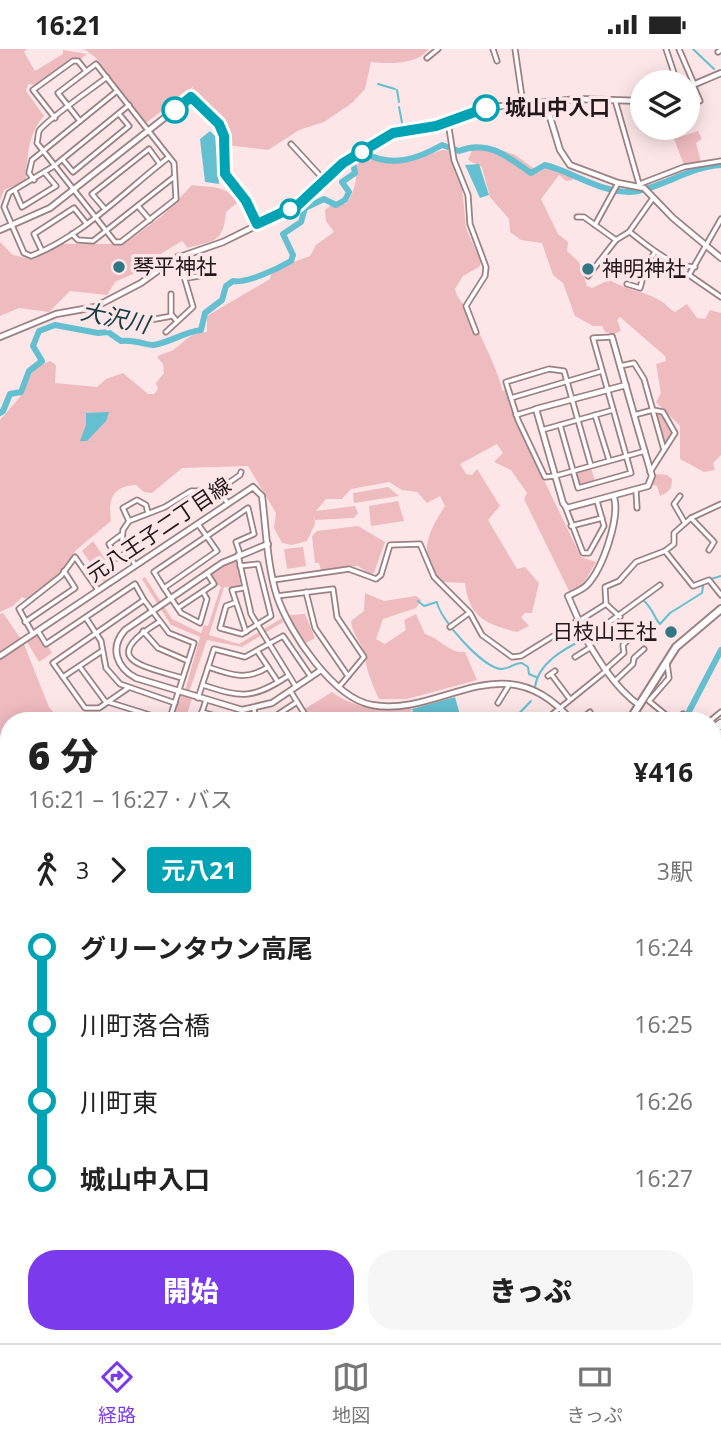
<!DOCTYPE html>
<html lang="ja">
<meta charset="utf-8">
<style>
:root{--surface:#fff;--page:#f6f6f6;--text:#222;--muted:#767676;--line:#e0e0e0;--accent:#7c3aed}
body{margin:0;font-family:"Open Sans","Noto Sans JP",sans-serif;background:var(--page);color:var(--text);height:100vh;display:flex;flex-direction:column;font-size:26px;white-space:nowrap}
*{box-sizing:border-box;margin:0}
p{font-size:23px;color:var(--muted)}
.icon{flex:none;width:38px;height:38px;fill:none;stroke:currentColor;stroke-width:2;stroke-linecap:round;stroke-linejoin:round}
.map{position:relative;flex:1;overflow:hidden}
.side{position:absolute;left:0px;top:663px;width:721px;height:632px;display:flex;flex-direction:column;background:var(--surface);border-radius:28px 28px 0 0;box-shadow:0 4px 18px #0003}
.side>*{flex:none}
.badge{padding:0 14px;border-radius:5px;font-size:24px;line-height:46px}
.controls{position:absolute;left:630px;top:21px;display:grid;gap:14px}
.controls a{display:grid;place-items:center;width:70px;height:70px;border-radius:50%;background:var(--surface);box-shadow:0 4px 18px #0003;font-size:35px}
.map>.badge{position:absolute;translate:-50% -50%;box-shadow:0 0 0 4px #fff}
.legs{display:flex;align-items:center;gap:10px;height:77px;padding:0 28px;font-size:23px}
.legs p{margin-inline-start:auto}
.head{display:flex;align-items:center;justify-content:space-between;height:119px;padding:0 28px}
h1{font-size:38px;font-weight:800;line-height:52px}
.primary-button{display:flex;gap:14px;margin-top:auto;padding:14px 28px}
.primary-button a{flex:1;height:80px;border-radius:28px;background:var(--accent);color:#fff;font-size:28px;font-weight:800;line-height:80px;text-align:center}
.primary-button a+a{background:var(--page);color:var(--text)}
ul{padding:0 28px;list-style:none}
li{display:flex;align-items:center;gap:24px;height:77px;font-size:26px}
li i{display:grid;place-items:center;width:10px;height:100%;margin:0 9px;background:currentColor}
li i::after{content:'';width:18px;height:18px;margin:-9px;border:5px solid;border-radius:50%;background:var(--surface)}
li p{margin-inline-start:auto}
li:first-child i{background:linear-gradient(#0000 50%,currentColor 0)}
li:last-child i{background:linear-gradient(currentColor 50%,#0000 0)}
.status{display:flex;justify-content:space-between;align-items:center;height:49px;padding:0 35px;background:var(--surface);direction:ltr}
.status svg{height:19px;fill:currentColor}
.tab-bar{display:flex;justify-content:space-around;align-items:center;height:98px;border-top:2px solid var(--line);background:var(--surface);font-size:19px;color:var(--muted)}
.tab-bar a{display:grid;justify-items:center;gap:4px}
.tab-bar .on{color:var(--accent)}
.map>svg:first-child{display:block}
.green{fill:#eebbbf}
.water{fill:#64bfd0}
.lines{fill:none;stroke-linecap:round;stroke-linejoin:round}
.stream{stroke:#64bfd0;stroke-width:2}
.river{stroke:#64bfd0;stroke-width:6}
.minor-casing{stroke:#9b8182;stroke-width:7}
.tertiary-casing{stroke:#9b8182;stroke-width:8}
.primary-casing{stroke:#9b8182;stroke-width:10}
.motorway-casing{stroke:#9b8182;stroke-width:11}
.minor{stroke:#fff;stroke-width:3.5}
.tertiary{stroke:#fff;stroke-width:4.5}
.primary{stroke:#fff;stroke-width:6}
.motorway{stroke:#fff;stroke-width:8}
.line-1-casing{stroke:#fff;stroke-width:16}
.line-1{stroke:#00a3b4;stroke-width:10}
.stop-1-dot{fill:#fff;stroke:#00a3b4;stroke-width:3.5}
.poi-dot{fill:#307683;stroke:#fde6e7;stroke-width:2.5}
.labels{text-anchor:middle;stroke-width:7;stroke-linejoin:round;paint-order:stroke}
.stop-label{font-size:21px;font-weight:bold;fill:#221819;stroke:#fde6e7;text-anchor:start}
.poi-label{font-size:21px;fill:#221819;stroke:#fde6e7;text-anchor:start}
.street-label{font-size:21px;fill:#221819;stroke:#fde6e7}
.water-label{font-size:23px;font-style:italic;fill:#154047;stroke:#fde6e7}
</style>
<div class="status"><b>16:21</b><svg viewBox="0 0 49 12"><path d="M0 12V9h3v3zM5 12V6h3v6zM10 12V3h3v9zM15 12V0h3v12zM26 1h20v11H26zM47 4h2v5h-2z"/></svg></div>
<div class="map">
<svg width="721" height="1294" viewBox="0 0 721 1294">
<rect width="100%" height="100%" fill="#fde6e7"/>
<g class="green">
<path d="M0 0H27L24 3 35 22 63 5V1L87 5 81 10H70L35 36 28 35 26 42 44 67C28 84 27 109 26 132L4 141 0 152Z"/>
<path d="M84 0H429C417 16 388 15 371 13L365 40 352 54 324 73 299 81 268 101 226 96C226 72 206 59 191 42L194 37 146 74 95 8Z"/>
<path d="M698 82 702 90 696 94 701 113 684 116 674 90Z"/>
<path d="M490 97 515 106 539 123 551 114 573 126V131L566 132 559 126 541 150 558 185 568 193 567 202 579 213 587 237 592 239 609 231C626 241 645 242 661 252 666 255 669 260 675 263L687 255 697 269 705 270 710 261 721 264V406L713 414 715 421 704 423 680 410V377L656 353 661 344 656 315 666 312 665 307 620 268 617 271 621 282 614 285 605 283 602 277H593L575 267 563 234 553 226 542 194 521 191 510 183 509 170 490 148 482 118 468 111 473 99Z"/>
<path d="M442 101 450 102 462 138 466 179 481 213 479 218 463 227 455 240C457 249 461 252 466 259 474 272 502 329 502 342L508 339 518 371 516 373 581 508 596 513 582 537 569 542 524 450 527 444 511 421 494 413 503 404 497 395 460 415 466 425 472 426 477 420 500 457 488 471 517 520 525 518 539 534 532 564H525L521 568 529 577 517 583C485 575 469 568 465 534L442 533C416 505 428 484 445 457L440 447 427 454 417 443 402 441 389 433 351 440 342 450H326L316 462 355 457 358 464 354 469 315 471 314 465 315 475 307 492 292 496 282 494 274 479 276 464 248 417 182 419 152 444 144 443 136 436C112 437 108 451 111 472L75 502 60 526 26 550 22 548 13 557 0 563V371L20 348 31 320 50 312 56 316 55 334 97 338 106 330 123 324 148 345H154L158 340 156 334 164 324 163 315 157 308C162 304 168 304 173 301 186 292 189 284 207 283V267L270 230 272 221 310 207 316 196 334 183 326 172 325 161 333 155H346C353 147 359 127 355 117L365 109C389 113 419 110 442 101Z"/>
<path d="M192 136C211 139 227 135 237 154L226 163C223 194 215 191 188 199L182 192 146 214 144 220 115 233 107 246 70 242 49 263 19 259 0 267V193L13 206 30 210 59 195H124L162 167Z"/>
<path d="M653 361 663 363 675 384 664 401Z"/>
<path d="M590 417 596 434 578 439 573 422Z"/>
<path d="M657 425 667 426 672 430C672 440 669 443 660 447L657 437 651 435 652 427Z"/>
<path d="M388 438 399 447 354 454 353 444Z"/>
<path d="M398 452 404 472 371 477 369 457Z"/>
<path d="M358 477 385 493 374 524 370 525 358 517 321 521 319 514H315L312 487 317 482Z"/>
<path d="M93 492 109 516 103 521 110 529 104 533 82 502Z"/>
<path d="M303 498 306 517 287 520 284 500Z"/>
<path d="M232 511 237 513 241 539 224 538 209 586 239 595 282 569 283 573 242 598 207 591 189 643 185 642 200 588 171 576 142 530 145 528 172 570 201 584 204 576 208 577 221 537 214 535 208 526Z"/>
<path d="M365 544 384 552 416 547 421 551 416 559 383 570 376 590 385 595 406 581 404 571 416 565 425 585C441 590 448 604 465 603L477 631 407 650H379C372 635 367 623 365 608 364 596 352 586 351 572L364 562Z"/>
<path d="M3 564 23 593 49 658 60 672H9V810L5 813 9 811V861L0 856V565Z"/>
<path d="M305 565 315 589 306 594 288 566Z"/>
<path d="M40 585 52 604 39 613 27 593Z"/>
<path d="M332 643C357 661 381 662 410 657L414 672H311L303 661Z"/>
<path d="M182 645 192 649 185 672H171Z"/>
<path d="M721 787V817L712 825V796Z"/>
<path d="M0 866 9 871V910L0 908Z"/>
<path d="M712 894 721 902V997L712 990Z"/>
<path d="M0 1015 9 1016V1056L0 1060Z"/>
<path d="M712 1016 721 1019V1059H712Z"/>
<path d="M9 1153V1182L0 1186V1157Z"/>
<path d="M288 1286H696L702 1294H274L286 1293Z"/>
</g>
<g class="water">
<path d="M210 82 215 87 219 135 205 133 200 90Z"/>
<path d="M479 115 489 146 480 149 465 116Z"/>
<path d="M109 363 106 372 87 392H80L86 376V364Z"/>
<path d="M455 648 460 666 437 672H415L412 660Z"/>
</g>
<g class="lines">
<g class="stream">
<path d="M693 0 714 20"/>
<path d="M378 35 395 40"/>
<path d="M397 41 399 53"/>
<path d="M399 58 403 79"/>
<path d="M286 159 295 155"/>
<path d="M711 530 721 527"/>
<path d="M643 551C653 559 655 571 660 575L670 564 702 544 703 537"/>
<path d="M418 552 424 557 437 553C439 569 483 620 502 620 509 620 514 614 522 614L528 618 529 625 536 628"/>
<path d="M625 560 637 550"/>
<path d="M587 586 604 575"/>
<path d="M535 638C538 614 564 600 584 590"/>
<path d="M512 672 531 652"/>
<path d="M0 929 9 931"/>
<path d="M0 1154 9 1151"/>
</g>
<g class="river">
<path d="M0 364 3 362 10 345 21 343 29 322 42 312 33 297 39 282 55 276 98 284 108 283 121 292C135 290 148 297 154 296 171 293 184 283 201 281L205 264 222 251 226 237 233 232C246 235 279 219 291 212L293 206 283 185 301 173 305 159 324 150 336 156 345 151 349 143 342 133 355 124 353 114 367 105C393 119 419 109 442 96L459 102C488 90 508 108 531 124L545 116C574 123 607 148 638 142 667 136 690 118 721 116"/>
<path d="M684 672 721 601"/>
<path d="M0 1019 9 1020"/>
</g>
<defs>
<g id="minor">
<path d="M493 0 497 12"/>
<path d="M515 0 523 55"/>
<path d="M666 0 677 33"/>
<path d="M679 0 694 35"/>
<path d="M718 3 721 1"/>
<path d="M427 9 438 0"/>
<path d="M693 36 700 52"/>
<path d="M615 51 639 135"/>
<path d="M129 56 54 117 9 144 4 158 24 204 31 207C83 187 126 141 169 108"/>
<path d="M55 69 33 41 73 12H78L86 22"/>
<path d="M80 72 58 44 96 15 169 108 174 114 176 150 121 193H115L37 94C38 90 38 86 39 82 46 71 93 39 107 28"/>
<path d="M448 73 454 111 468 146 470 175 486 218 485 227 466 257 476 283"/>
<path d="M291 95 325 132"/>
<path d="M63 111 73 123 129 77 119 65"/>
<path d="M34 131 29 124 32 111 117 42"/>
<path d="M640 135 684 118 721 112"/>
<path d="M15 142 22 158 56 137 45 124"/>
<path d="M138 157 150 171"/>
<path d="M104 159 92 145 149 100 160 115"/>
<path d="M577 168H584L616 191"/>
<path d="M721 170 689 226 721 248"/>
<path d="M595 176 618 134"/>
<path d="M630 183C649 198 670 217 695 218"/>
<path d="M72 185 78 191 93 192 174 128"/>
<path d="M42 202 34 185 74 159 86 174"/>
<path d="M588 227 616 191 629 183 653 149"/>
<path d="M186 229 200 227"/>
<path d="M627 235 640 239 646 217 655 203"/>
<path d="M171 245V265L176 271"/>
<path d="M150 271 172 267"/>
<path d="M166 283 193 258 178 207"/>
<path d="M620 317 634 314 644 330 664 401 650 423"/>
<path d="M511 349 602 322"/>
<path d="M516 366 536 360"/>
<path d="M595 366 609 411"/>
<path d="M634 366 653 361 663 363 675 384 664 401"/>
<path d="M560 376 578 439 631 424 593 289 612 288"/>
<path d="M542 381 613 361"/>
<path d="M591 417 564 322 549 320 506 333 518 371 545 428 555 427 645 402"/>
<path d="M636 441 637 459"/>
<path d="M217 442 240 426 241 423"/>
<path d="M680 447 674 455 685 474"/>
<path d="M565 457 583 504H589L604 477 597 452"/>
<path d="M691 469 714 493 709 501"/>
<path d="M129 472 123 459 137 451 146 456 148 464"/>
<path d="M198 475 217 502 164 539 154 523 248 459 254 485 236 493 240 505"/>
<path d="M571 477 602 469"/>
<path d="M121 486 109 495 117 509 126 504"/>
<path d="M665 502 693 537 709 531 721 546"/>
<path d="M238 506 251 565 296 638"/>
<path d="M135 516 122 492 123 481 129 472 165 458 191 442H217L228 454"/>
<path d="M273 531 349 520 376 530 381 526 390 496 420 495 434 528 470 564 482 586 512 608 521 607 576 573"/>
<path d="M164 539 181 564 200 574 207 550 203 543"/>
<path d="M243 539 232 541 246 583"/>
<path d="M306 543 315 579 348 627"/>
<path d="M277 547 333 540 337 568 364 608 339 638"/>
<path d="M234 554 226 557 220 579 242 585 271 567 258 515 240 517"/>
<path d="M178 559 214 535 207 524"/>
<path d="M620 568 606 555 605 538 619 532 636 513 665 502 674 495V484L691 469 721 455"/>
<path d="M86 569 101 592 106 619 120 635 175 654"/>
<path d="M579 572 606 555"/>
<path d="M25 573 75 539 64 522"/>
<path d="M159 573C99 610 139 616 182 629"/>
<path d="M450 578 469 564"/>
<path d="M38 582 46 595 135 535 144 551 53 614 85 659H99L128 639"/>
<path d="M143 582 158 599 188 612"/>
<path d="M33 585 19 560 61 527 75 508 98 541"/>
<path d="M586 590 660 536"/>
<path d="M575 608 591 598"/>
<path d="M80 618 105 652 169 672 194 594 169 584 144 551"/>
<path d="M208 618C231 626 247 632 268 618L258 603"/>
<path d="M268 618 278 633"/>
<path d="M606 620 624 604 623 596 633 586"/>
<path d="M551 625 569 649"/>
<path d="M548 627 555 622"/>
<path d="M63 628 102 602"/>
<path d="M615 632 633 615 634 609 644 600"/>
<path d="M203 636C242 649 253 650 288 627"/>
<path d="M291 643 309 672"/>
<path d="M198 649 214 600 245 608 283 587 311 628"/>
<path d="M498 654 509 636"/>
<path d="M254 660 256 672"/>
<path d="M202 663 233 672"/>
<path d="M199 672 206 651"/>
<path d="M256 672 277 666 297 653"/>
<path d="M544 672 607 621"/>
<path d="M579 672 590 663"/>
<path d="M661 672 666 666 649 652 669 629 667 614"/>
<path d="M675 672 683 665"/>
<path d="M710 672 721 663"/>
<path d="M712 726 721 714"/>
<path d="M0 957 9 958"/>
<path d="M712 990 721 997"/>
<path d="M712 1083H721"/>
<path d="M712 1101H721"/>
<path d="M712 1121H721"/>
<path d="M0 1127 9 1122"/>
<path d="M712 1138 721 1139"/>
<path d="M0 1146 9 1140"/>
<path d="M712 1157H721"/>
<path d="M712 1175H721"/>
<path d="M712 1201H721"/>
<path d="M0 1207 9 1205"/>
<path d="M712 1221H721"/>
<path d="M0 1226H9"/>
<path d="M712 1238 715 1252"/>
<path d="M0 1244H9"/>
<path d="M712 1253 721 1249"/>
<path d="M0 1263H9"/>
<path d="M712 1281 721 1276"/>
<path d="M0 1282H9"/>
<path d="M28 1286V1294"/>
<path d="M59 1294V1286"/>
<path d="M106 1294V1286"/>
<path d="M153 1294V1286"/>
<path d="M207 1294V1286"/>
</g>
<g id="tertiary">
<path d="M688 38 721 24"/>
<path d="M546 55 560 101 570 116 618 134 644 139 673 169 721 209"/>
<path d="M0 181 50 159 191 48 220 75 224 87 225 125 246 152 257 175"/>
<path d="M0 288 56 265 95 258 141 234 174 210 223 193 298 156 343 114 398 82 436 77 492 58 579 50 642 52"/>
<path d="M612 288C625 334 638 381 652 427L648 437 567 459 563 454 536 360 626 336"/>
<path d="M614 448C620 469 603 519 587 536 582 541 574 544 568 547L579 572 576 573C593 602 612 637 639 656"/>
<path d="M268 495 222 514 125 581C109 599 117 619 136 629L242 661 272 654 321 621"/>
<path d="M0 607 253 438 262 447C266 479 267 516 277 547 289 583 333 649 372 656 442 669 504 591 572 672"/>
<path d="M712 1012 721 1016"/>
<path d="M712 1072H721"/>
<path d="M712 1188H721"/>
<path d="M0 1189 9 1185"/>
<path d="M711 1286 715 1294"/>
</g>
<g id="primary">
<path d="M629 672 676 598 721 560"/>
<path d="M0 862 9 867"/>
<path d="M269 1294 271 1286"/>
</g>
<g id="motorway">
<path d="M712 682 721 675"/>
<path d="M712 693 721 685"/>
<path d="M0 1065 9 1060"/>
<path d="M0 1072 9 1067"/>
</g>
</defs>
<use href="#minor" class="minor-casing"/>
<use href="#tertiary" class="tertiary-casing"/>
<use href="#primary" class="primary-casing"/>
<use href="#motorway" class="motorway-casing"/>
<use href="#minor" class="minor"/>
<use href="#tertiary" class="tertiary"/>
<use href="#primary" class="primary"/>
<use href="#motorway" class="motorway"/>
</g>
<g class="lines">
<defs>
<path id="line-1" d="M175 61 191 48 219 75 224 87 225 125 246 152 257 175 298 156 343 114 393 84 436 77 486 59"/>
</defs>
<use href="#line-1" class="line-1-casing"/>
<use href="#line-1" class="line-1"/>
</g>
<g class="stop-1-dot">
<circle cx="486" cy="59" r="12"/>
<circle cx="175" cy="61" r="12"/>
<circle cx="362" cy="103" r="9"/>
<circle cx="290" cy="160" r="9"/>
</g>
<g class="poi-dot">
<circle cx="119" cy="218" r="7"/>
<circle cx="588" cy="220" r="7"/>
<circle cx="671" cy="583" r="7"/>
</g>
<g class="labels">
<g class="stop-label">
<text x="505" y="66">城山中入口</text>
</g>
<g class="poi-label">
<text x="133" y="225">琴平神社</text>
<text x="602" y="227">神明神社</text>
<text x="657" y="590" text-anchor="end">日枝山王社</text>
</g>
<g class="street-label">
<text transform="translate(159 481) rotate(-34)" y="7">元八王子二丁目線</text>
</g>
<g class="water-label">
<text transform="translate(115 269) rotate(12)" y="8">大沢川</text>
</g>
</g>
</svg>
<div class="controls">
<a><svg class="icon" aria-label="layers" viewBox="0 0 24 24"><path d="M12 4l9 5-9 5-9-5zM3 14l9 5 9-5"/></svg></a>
</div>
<section class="side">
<div class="head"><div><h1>6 分</h1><p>16:21 – 16:27 · バス</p></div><b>¥416</b></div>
<div class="legs"><svg class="icon" aria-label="walk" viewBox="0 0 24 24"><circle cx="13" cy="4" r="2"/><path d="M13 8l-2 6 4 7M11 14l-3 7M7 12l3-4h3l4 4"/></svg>3<svg class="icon" aria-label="forward" viewBox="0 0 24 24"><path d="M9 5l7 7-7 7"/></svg><b class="badge" style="background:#00a3b4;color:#fff">元八21</b><p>3駅</p></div>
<ul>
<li><i style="color:#00a3b4"></i><b>グリーンタウン高尾</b><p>16:24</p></li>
<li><i style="color:#00a3b4"></i><span>川町落合橋</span><p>16:25</p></li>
<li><i style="color:#00a3b4"></i><span>川町東</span><p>16:26</p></li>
<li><i style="color:#00a3b4"></i><b>城山中入口</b><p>16:27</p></li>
</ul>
<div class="primary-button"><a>開始</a><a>きっぷ</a></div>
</section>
</div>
<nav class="tab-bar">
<a class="on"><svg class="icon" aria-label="directions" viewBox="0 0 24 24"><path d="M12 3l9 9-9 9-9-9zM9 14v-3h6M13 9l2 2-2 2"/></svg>経路</a>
<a><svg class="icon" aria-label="map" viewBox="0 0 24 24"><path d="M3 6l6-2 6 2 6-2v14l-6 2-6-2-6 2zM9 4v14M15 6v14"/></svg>地図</a>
<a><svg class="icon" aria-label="tickets" viewBox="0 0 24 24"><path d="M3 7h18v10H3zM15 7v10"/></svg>きっぷ</a>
</nav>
